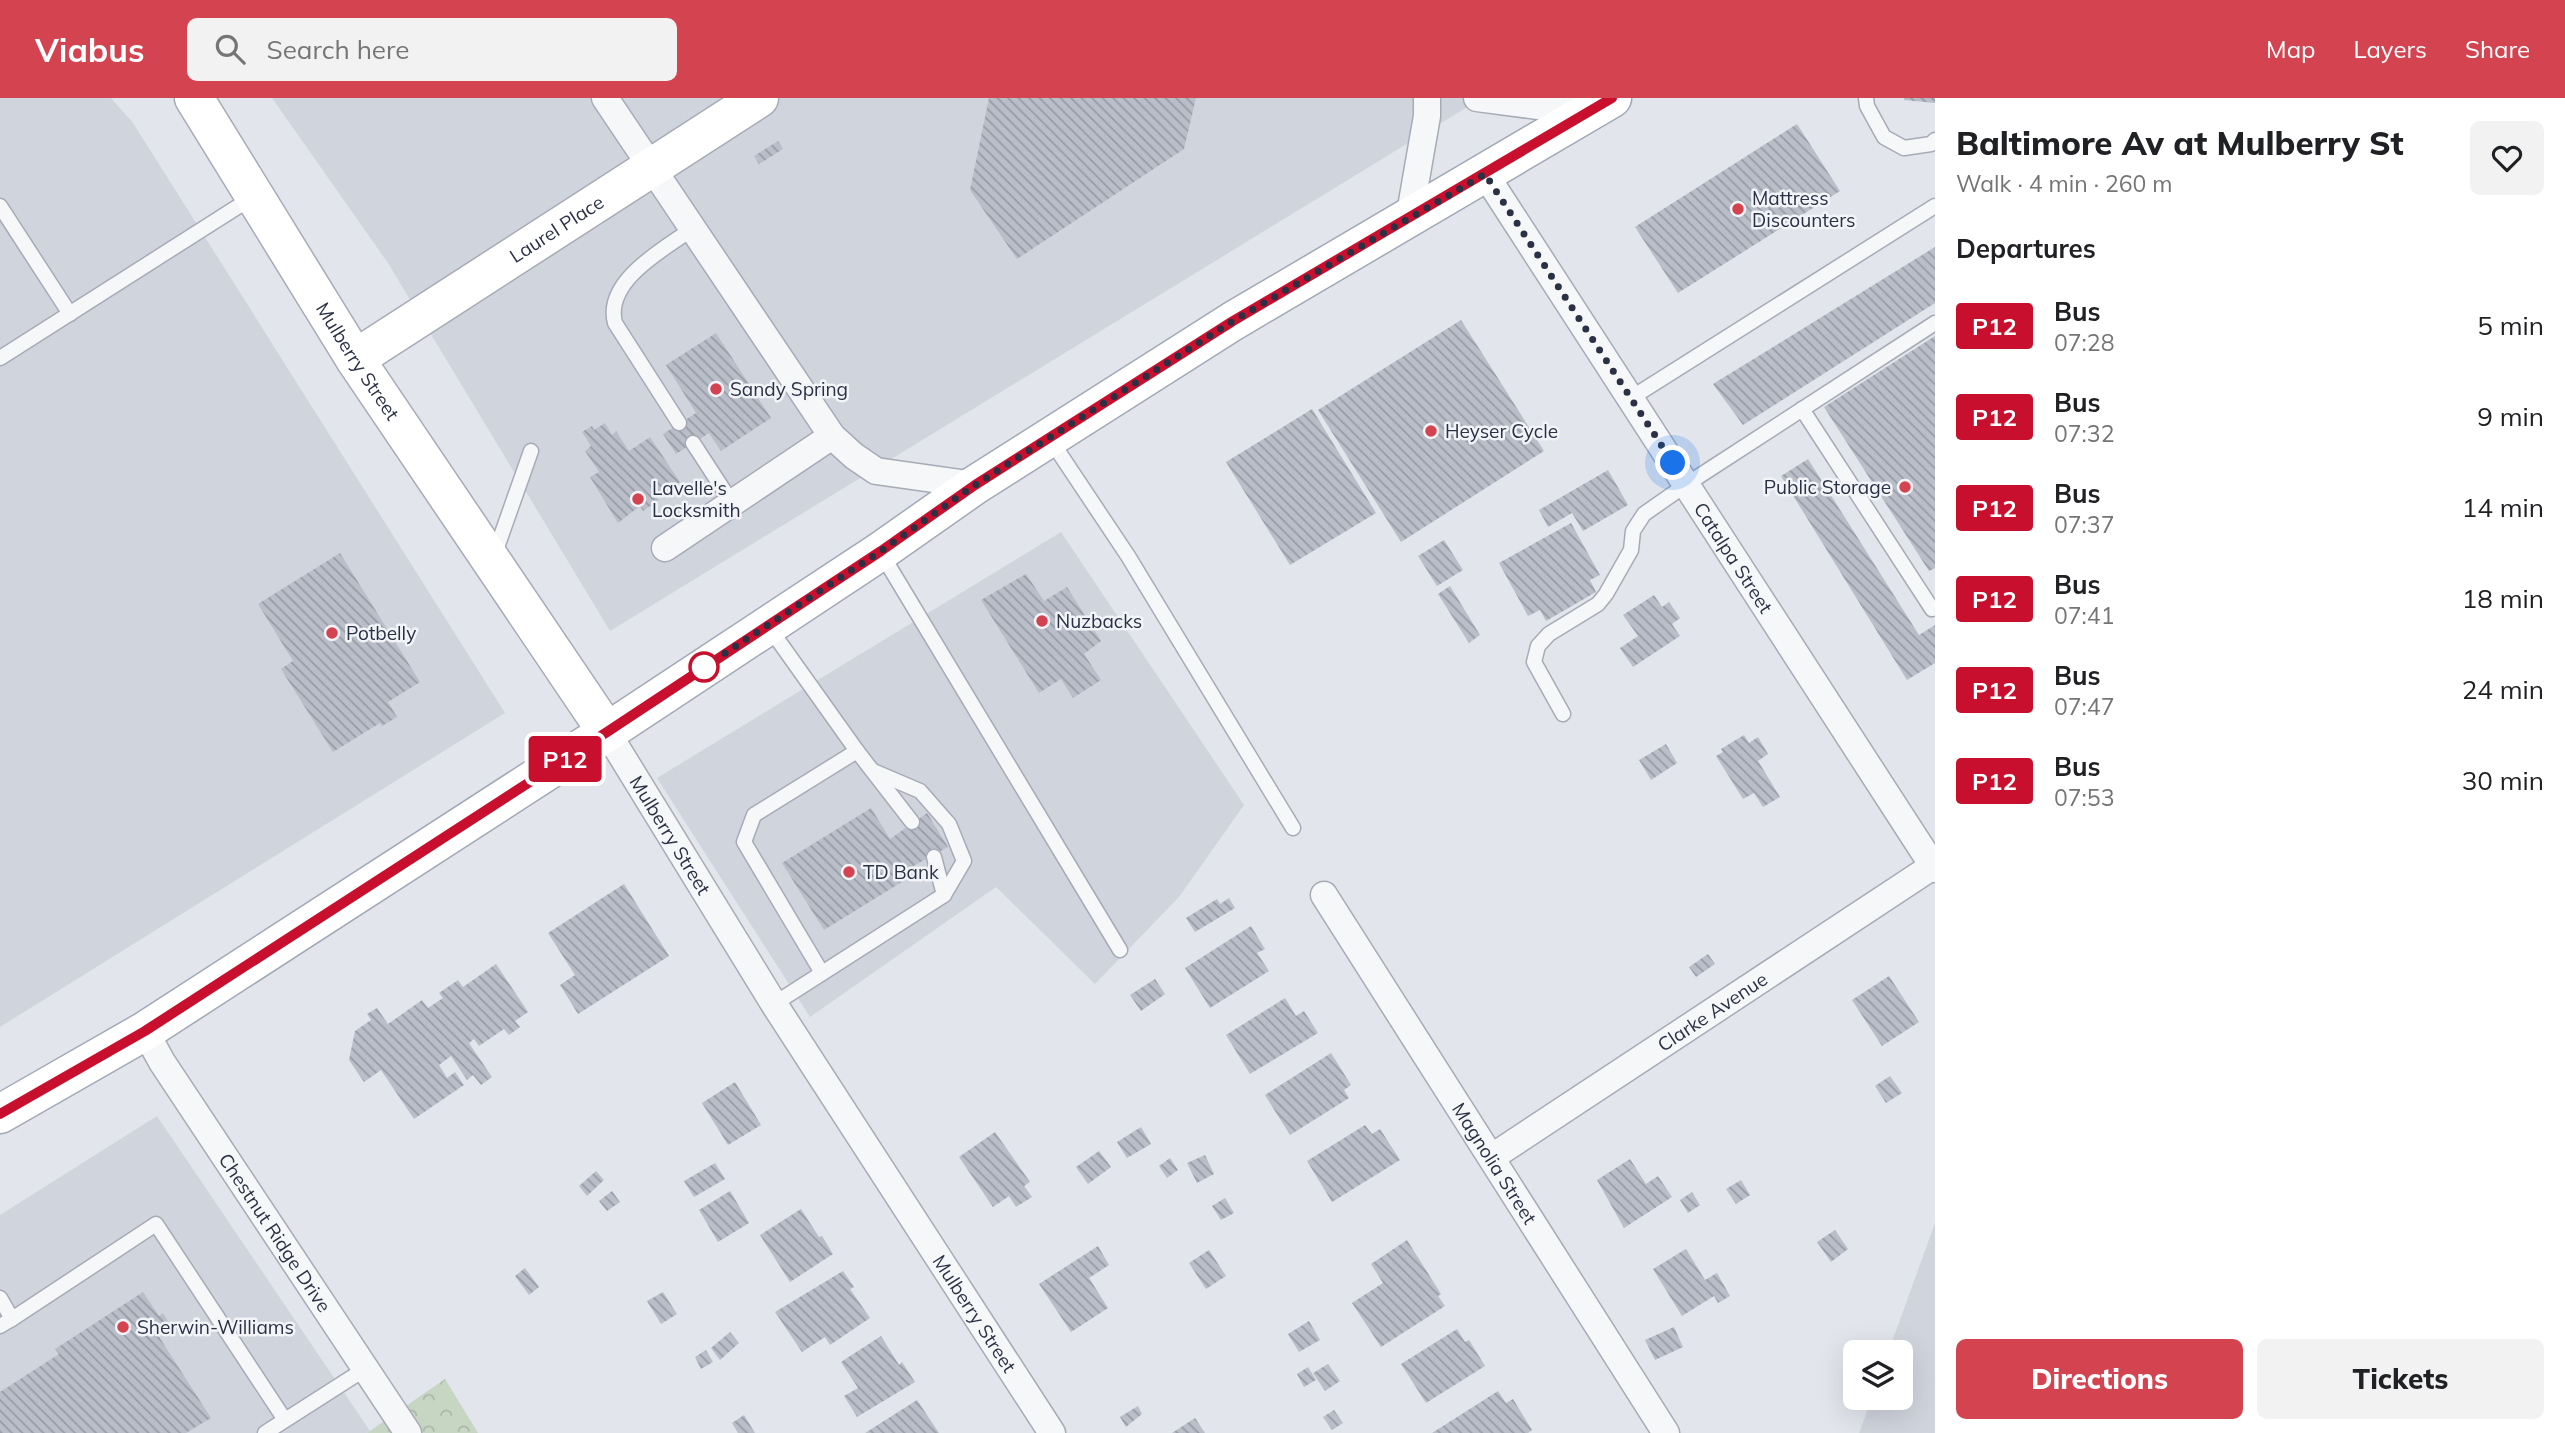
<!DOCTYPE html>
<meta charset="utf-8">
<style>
:root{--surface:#fff;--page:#f2f2f2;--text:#202124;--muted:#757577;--accent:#d34450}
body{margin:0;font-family:Mulish,sans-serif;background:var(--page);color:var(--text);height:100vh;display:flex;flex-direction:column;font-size:26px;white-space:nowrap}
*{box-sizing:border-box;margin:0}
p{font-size:23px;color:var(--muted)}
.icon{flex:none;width:38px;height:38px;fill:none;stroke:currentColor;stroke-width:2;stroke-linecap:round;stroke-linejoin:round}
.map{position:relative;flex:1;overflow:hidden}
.sheet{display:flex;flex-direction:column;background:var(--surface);width:630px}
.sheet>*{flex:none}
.badge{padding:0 14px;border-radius:5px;font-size:24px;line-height:46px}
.fabs{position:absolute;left:1843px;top:1242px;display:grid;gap:14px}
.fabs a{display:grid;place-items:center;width:70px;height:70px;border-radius:10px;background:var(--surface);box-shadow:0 7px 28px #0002;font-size:35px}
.you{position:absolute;width:35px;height:35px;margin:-18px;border:5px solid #fff;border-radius:50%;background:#1a73e8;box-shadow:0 0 0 10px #1a73e833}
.map>.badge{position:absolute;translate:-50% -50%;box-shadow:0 0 0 4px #fff}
h2{padding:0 21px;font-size:26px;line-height:63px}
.round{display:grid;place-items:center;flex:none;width:74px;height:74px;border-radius:10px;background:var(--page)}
.overview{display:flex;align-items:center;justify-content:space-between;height:119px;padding:0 21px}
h1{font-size:33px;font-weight:800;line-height:52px}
.cta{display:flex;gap:14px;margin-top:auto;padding:14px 21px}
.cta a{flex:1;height:80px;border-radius:10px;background:var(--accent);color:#fff;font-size:28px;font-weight:800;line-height:80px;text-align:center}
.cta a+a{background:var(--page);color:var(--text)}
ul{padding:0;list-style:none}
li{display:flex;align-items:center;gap:21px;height:91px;padding:0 21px}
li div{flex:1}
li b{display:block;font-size:26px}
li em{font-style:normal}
li .badge{min-width:77px;font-weight:700;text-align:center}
header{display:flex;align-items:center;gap:42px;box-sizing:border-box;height:98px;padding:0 35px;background:var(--accent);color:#fff}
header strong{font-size:33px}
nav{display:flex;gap:38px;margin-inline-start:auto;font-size:24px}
.search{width:490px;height:63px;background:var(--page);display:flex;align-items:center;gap:18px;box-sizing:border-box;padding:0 24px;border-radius:10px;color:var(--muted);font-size:26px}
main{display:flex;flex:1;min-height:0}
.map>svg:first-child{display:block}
.built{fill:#d0d4dd}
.forest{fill:url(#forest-crowns)}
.building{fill:url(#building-back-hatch)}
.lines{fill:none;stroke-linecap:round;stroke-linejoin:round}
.lane-casing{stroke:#a7abb6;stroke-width:17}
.street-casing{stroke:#a7abb6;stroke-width:29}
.secondary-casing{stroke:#a7abb6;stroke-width:41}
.primary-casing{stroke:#a1a9b7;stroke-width:41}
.lane{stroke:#f6f7f9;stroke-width:14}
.street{stroke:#f6f7f9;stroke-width:26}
.secondary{stroke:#fff;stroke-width:38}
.primary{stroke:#fff;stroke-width:38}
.line-casing{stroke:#fff;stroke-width:16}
.line{stroke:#c8102e;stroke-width:10}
.walk{stroke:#2a3144;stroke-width:7;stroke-dasharray:0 12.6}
.poi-dot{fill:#d34450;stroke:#f2f4f8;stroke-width:2.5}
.stop-dot{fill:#fff;stroke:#c8102e;stroke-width:3.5}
.labels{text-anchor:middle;stroke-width:5;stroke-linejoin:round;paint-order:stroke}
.poi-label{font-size:19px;fill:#2a3144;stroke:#f2f4f8;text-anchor:start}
.street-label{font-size:19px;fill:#2a3144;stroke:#f2f4f8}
</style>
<header>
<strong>Viabus</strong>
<div class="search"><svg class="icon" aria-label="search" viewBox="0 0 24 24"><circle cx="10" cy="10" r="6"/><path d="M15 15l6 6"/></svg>Search here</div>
<nav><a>Map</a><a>Layers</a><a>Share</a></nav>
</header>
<main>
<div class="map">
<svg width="1935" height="1335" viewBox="0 0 1935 1335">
<defs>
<pattern id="forest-crowns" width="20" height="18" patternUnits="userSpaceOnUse" patternTransform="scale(1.75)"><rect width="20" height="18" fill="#c7d5c3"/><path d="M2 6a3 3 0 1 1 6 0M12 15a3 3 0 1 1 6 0" fill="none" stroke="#abb7a9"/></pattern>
<pattern id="building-back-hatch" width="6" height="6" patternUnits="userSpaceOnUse" patternTransform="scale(1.75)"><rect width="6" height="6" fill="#b9bec9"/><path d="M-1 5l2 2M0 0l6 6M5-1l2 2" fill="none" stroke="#979ba5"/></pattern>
</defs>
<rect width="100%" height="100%" fill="#e2e5eb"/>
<g class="built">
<path d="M0 0H111L133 25 505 615 0 929Z"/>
<path d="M272 0H1482L610 533 388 165Z"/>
<path d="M1061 434 1244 707 1179 799 1095 886 996 789 810 919 657 680Z"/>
<path d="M157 1018 370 1333 367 1335H0V1117Z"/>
<path d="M1935 1125V1335H1859L1872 1300H1900V1255H1888Z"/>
</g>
<path class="forest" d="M445 1281 478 1335H367Z"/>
<g class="building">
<path d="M989 0H1196L1184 51 1017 161 970 92Z"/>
<path d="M1904 0H1935V5L1904 2Z"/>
<path d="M1797 26 1840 93 1678 195 1635 129Z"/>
<path d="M778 43 783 51 759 66 754 58Z"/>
<path d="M1935 149V205L1743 327 1713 286Z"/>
<path d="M1461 222 1544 353 1401 444 1318 312Z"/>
<path d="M716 235 771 320 721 353 709 335 676 356 663 336 696 315 666 267Z"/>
<path d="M1935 238V470L1929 473 1824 309Z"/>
<path d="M1312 311 1376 415 1290 467 1226 364Z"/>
<path d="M605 325 612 337 616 333 629 353 650 339 680 384 656 399 659 402 643 413 640 408 618 425 590 379 599 374 585 353 591 348 582 334 592 328 594 332Z"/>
<path d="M1808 361 1919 537 1935 527V565L1907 582 1781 378Z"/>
<path d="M1608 372 1628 407 1583 433 1572 415 1548 429 1539 412Z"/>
<path d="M1571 425 1600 477 1590 482 1596 494 1546 523 1540 512 1528 518 1499 465Z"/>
<path d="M1444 442 1463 472 1437 488 1418 458Z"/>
<path d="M340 455 420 584 388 604 397 619 382 628 380 625 333 654 281 571 293 563 258 506Z"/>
<path d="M1026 476 1044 503 1067 489 1101 543 1084 556 1101 582 1073 600 1061 581 1039 595 981 502Z"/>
<path d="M1450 488 1480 537 1469 545 1438 496Z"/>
<path d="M1654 497 1662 509 1669 504 1680 520 1672 526 1680 538 1633 569 1620 550 1638 538 1623 517Z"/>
<path d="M1744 637 1749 645 1758 639 1768 656 1758 663 1780 699 1763 709 1754 695 1743 701 1716 658 1723 654 1721 651Z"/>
<path d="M1666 646 1677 665 1651 682 1639 662Z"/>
<path d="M871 710 890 741 927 715 948 749 908 771 913 777 824 832 782 765Z"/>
<path d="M624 786 669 858 578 916 560 887 575 877 548 835Z"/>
<path d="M1229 800 1235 810 1195 834 1186 820 1217 801 1220 806Z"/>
<path d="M1251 828 1265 851 1257 855 1269 873 1210 910 1185 870Z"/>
<path d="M1708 856 1715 866 1696 879 1689 869Z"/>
<path d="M496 866 528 914 515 923 520 929 509 937 504 931 479 948 474 941 469 945 492 979 481 987 473 977 467 982 451 958 439 967 447 980 455 974 464 987 414 1021 381 972 364 984 349 962 355 933 371 922 367 916 377 910 388 926 422 902 428 910 443 900 439 895 458 882 463 889Z"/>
<path d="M1889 878 1919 924 1882 948 1852 902Z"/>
<path d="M1155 881 1165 896 1141 913 1130 897Z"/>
<path d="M1285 900 1296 918 1304 913 1318 935 1250 976 1226 937Z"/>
<path d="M1331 955 1351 987 1344 992 1349 1000 1290 1037 1265 997Z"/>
<path d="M1890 978 1902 995 1886 1005 1875 988Z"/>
<path d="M735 984 761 1027 728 1047 702 1005Z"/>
<path d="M1365 1027 1372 1036 1380 1031 1400 1062 1332 1104 1307 1063Z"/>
<path d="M1141 1029 1151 1046 1127 1060 1117 1044Z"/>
<path d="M995 1034 1030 1084 1024 1088 1032 1099 1016 1109 1009 1098 993 1109 959 1059Z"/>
<path d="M1099 1053 1111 1069 1088 1086 1076 1069Z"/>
<path d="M1205 1057 1214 1076 1197 1085 1187 1065Z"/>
<path d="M1170 1060 1178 1072 1167 1080 1159 1068Z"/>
<path d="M1630 1061 1646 1086 1658 1078 1672 1099 1624 1130 1597 1082Z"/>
<path d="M715 1065 725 1081 694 1099 684 1083Z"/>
<path d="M596 1073 604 1082 587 1098 579 1088Z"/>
<path d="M1741 1082 1750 1097 1736 1106 1726 1091Z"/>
<path d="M612 1093 620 1104 607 1113 599 1103Z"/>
<path d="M730 1093 749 1125 718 1144 699 1112Z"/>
<path d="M1692 1094 1700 1107 1688 1115 1680 1102Z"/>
<path d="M1225 1100 1234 1115 1221 1122 1212 1108Z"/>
<path d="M801 1111 819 1139 822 1138 833 1156 790 1184 760 1137Z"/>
<path d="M1835 1132 1848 1151 1831 1164 1817 1144Z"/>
<path d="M1407 1142 1441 1196 1438 1198 1445 1208 1381 1249 1352 1205 1383 1185 1371 1166Z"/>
<path d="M1098 1148 1109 1167 1089 1180 1108 1210 1071 1234 1039 1186Z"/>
<path d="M1686 1151 1705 1182 1717 1175 1730 1198 1718 1205 1714 1198 1682 1218 1653 1171Z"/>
<path d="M1209 1152 1226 1178 1206 1191 1189 1165Z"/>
<path d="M525 1170 539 1189 529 1197 515 1178Z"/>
<path d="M843 1173 854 1189 850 1191 870 1220 830 1247 825 1239 802 1254 775 1214Z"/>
<path d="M143 1194 159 1218 163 1215 169 1225 156 1234 211 1320 186 1335H0V1294L59 1256 55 1251Z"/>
<path d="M663 1194 677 1216 661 1226 647 1203Z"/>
<path d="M1309 1223 1320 1242 1299 1254 1288 1236Z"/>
<path d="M1674 1229 1683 1249 1655 1262 1645 1242Z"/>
<path d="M1457 1231 1465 1244 1469 1242 1485 1268 1426 1305 1401 1266Z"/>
<path d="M730 1234 739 1245 720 1262 711 1250Z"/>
<path d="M881 1238 899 1267 902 1264 915 1284 857 1319 844 1298 858 1290 841 1264Z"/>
<path d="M706 1252 713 1264 701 1271 695 1259Z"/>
<path d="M1328 1266 1340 1283 1325 1293 1313 1275Z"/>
<path d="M1308 1269 1316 1282 1304 1289 1297 1276Z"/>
<path d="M1498 1293 1506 1305 1513 1301 1532 1332 1528 1335H1432Z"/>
<path d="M917 1302 939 1335H865Z"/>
<path d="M1138 1308 1142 1316 1126 1329 1120 1319Z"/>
<path d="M1334 1312 1343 1325 1332 1332 1323 1319Z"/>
<path d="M744 1317 755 1335H738L732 1325Z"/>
<path d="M1195 1320 1205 1335H1172Z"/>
</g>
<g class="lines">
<defs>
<g id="lane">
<path d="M1866 0 1867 8 1884 39 1904 50 1931 46 1935 42"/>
<path d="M0 108 70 216"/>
<path d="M0 260 253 99"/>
<path d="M1631 300 1935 108"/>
<path d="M1802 311 1932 511 1935 510"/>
<path d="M679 325 615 225C604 183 664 151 692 131"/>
<path d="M1050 341 1128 458 1293 730"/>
<path d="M693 345 732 405"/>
<path d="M881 455 1120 852"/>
<path d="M494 458 531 353"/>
<path d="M768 528 857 653 912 724"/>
<path d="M1563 616 1534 564 1538 548 1549 536 1598 506 1606 496 1631 452 1633 433 1644 416 1687 386 1935 225"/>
<path d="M873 673 920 693 949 726 964 763 944 797"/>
<path d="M822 875 744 744 754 717 857 653"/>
<path d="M774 906 944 797 934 759"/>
<path d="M0 1200 12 1221 0 1228"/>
<path d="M12 1221 156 1126 285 1322"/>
<path d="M265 1335 365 1271"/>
</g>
<g id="street">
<path d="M605 0 832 338 854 358 876 373 975 387"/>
<path d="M1477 0 1590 15"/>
<path id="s1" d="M1485 76 1935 771"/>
<path d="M1409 121 1427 18V0"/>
<path d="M665 450 832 338"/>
<path id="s2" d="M607 634 774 906 1052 1335"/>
<path id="s3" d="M1324 797 1666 1335"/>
<path id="s4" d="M145 933 162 964 408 1335"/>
<path id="s5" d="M1492 1059 1933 768"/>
</g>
<g id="secondary">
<path id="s6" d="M194 0 355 261 607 634"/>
<path id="s7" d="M355 261 759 0"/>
</g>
<path id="primary" d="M0 1016 145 933 607 634 881 453 975 387 1233 223 1612 0"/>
</defs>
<use href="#lane" class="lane-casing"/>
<use href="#street" class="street-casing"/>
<use href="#secondary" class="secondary-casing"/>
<use href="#primary" class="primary-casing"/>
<use href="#lane" class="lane"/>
<use href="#street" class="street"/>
<use href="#secondary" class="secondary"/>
<use href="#primary" class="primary"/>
</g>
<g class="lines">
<defs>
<path id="line" d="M0 1016 145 933 607 634 881 453 975 387 1233 223 1612 0"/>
</defs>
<use href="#line" class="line-casing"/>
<use href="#line" class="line"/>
<path class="walk" d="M704 569 881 453 975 387 1233 223 1485 76 1673 365"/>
</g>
<g class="poi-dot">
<circle cx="1738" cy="111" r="7"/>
<circle cx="716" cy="291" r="7"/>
<circle cx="1431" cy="333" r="7"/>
<circle cx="1905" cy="389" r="7"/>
<circle cx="638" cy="401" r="7"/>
<circle cx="1042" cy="523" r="7"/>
<circle cx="332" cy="535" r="7"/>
<circle cx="849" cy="774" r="7"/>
<circle cx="123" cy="1229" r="7"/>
</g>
<circle class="stop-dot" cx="704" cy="569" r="14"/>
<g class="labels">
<g class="poi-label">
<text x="1752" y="107">Mattress<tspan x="1752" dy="22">Discounters</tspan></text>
<text x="730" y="298">Sandy Spring</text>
<text x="1445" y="340">Heyser Cycle</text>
<text x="1891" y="396" text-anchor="end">Public Storage</text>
<text x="652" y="397">Lavelle's<tspan x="652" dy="22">Locksmith</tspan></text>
<text x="1056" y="530">Nuzbacks</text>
<text x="346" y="542">Potbelly</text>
<text x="863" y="781">TD Bank</text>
<text x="137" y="1236">Sherwin-Williams</text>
</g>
<g class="street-label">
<text dy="7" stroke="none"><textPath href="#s7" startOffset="240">Laurel Place</textPath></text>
<text dy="7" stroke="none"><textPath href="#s6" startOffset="310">Mulberry Street</textPath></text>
<text dy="7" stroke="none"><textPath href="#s1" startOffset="457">Catalpa Street</textPath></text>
<text dy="7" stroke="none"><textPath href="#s2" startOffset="121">Mulberry Street</textPath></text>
<text dy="7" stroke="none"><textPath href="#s5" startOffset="264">Clarke Avenue</textPath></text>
<text dy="7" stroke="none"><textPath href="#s3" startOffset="318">Magnolia Street</textPath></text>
<text dy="7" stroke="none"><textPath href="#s4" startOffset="240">Chestnut Ridge Drive</textPath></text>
<text dy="7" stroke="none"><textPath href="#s2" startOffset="688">Mulberry Street</textPath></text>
</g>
</g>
</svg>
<div class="fabs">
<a><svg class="icon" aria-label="layers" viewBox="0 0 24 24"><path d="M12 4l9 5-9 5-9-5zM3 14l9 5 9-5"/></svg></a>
</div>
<div class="you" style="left:1673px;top:365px"></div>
<b class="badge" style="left:565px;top:661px;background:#c8102e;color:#fff">P12</b>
</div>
<section class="sheet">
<div class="overview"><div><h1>Baltimore Av at Mulberry St</h1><p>Walk · 4 min · 260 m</p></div><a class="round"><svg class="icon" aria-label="heart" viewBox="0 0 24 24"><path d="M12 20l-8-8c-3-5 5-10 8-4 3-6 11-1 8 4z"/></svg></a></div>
<h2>Departures</h2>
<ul>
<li><span class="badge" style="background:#c8102e;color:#fff">P12</span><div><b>Bus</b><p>07:28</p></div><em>5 min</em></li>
<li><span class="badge" style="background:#c8102e;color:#fff">P12</span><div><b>Bus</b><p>07:32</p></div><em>9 min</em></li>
<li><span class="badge" style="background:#c8102e;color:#fff">P12</span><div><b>Bus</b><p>07:37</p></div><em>14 min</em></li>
<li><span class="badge" style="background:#c8102e;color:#fff">P12</span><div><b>Bus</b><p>07:41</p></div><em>18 min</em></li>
<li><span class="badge" style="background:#c8102e;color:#fff">P12</span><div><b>Bus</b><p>07:47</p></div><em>24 min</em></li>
<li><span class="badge" style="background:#c8102e;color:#fff">P12</span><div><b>Bus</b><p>07:53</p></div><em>30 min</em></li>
</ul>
<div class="cta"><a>Directions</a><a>Tickets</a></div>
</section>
</main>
